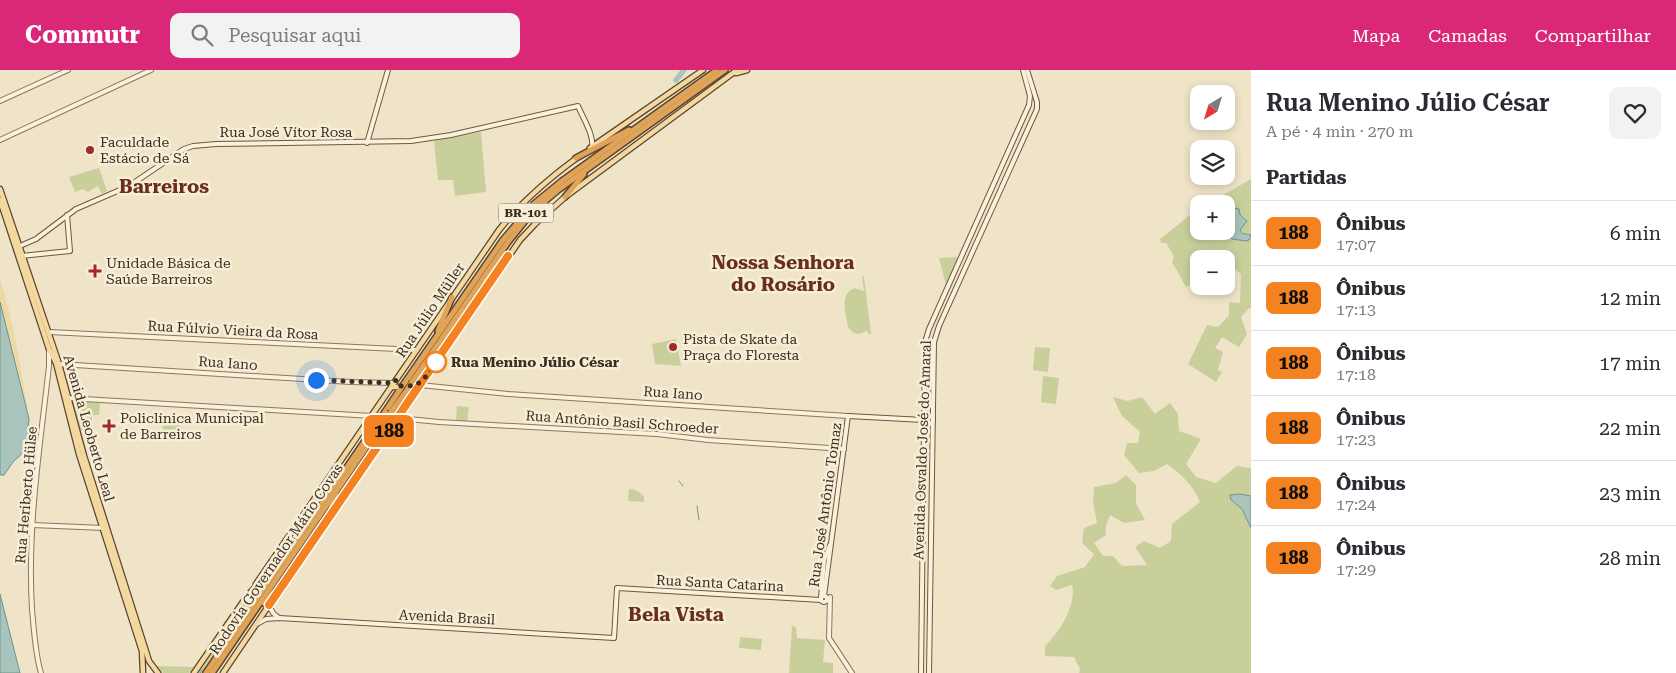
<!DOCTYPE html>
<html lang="pt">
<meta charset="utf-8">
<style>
:root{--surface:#fff;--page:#f2f2f3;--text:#2b2b33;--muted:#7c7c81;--line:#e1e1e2;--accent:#db2777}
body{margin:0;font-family:"Roboto Serif",serif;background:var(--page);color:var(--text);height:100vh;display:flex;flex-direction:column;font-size:19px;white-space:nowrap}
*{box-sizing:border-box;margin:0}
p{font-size:16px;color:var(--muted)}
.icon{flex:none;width:28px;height:28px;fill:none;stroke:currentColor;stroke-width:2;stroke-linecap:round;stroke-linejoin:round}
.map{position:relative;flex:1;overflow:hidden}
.panel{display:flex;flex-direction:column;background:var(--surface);width:425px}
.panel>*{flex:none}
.badge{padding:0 10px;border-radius:8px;font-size:18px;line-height:32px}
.needle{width:32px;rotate:218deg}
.controls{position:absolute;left:1190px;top:15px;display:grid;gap:10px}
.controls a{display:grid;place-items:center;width:45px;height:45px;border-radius:10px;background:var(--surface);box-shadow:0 2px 8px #0003;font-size:25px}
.you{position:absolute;width:25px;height:25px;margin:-12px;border:4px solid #fff;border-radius:50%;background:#1a73e8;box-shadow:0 0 0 8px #1a73e833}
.map>.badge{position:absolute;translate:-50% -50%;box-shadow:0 0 0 2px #fff}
h2{padding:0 15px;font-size:19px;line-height:45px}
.round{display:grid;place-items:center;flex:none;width:52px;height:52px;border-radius:10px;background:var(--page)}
.headline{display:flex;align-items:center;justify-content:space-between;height:85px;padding:0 15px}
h1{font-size:24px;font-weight:600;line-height:38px}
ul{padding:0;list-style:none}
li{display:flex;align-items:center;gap:15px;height:65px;padding:0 15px;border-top:1px solid var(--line)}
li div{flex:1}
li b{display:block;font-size:19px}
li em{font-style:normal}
li .badge{min-width:55px;font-weight:700;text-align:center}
header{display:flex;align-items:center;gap:30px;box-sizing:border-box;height:70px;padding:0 25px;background:var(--accent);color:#fff}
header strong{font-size:24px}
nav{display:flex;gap:28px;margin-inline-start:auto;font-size:18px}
.search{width:350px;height:45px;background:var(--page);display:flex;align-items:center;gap:12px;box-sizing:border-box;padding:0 18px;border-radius:10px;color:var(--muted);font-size:19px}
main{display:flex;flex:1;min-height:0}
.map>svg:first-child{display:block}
.green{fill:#c9cf9b}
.sand{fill:#ecd9a5}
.water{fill:#a9c4bc;stroke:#6f938a}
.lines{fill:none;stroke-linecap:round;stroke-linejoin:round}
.stream{stroke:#6f938a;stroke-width:1}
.river{stroke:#a9c4bc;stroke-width:5.5}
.tertiary-casing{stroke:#8d765c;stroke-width:6}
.secondary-casing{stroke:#6f573f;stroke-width:6}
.primary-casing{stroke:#5b4430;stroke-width:7}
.motorway-casing{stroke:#5b4430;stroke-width:8}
.tertiary{stroke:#faf1dc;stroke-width:4}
.secondary{stroke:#faf1dc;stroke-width:4}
.primary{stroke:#f3d9a0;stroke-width:4.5}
.motorway{stroke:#e0a458;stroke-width:5}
.motorway-bridge-casing{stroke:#5b4430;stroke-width:8;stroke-linecap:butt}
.motorway-bridge{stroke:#e0a458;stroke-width:5}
.line-casing{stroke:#fff;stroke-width:11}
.line{stroke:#f58220;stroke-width:8}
.walk{stroke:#3d2e20;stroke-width:5;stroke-dasharray:0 9}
.poi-dot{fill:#9e2a2b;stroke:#f7eed8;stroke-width:2}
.stop-dot{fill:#fff;stroke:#f58220;stroke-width:2.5}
.labels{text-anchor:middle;stroke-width:5;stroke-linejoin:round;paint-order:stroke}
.shield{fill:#f7eed8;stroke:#756857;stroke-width:1}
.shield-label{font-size:12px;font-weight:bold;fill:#3d2e20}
.street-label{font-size:14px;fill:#3d2e20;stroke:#f7eed8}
.poi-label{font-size:14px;fill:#3d2e20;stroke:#f7eed8;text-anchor:start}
.stop-label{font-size:14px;font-weight:bold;fill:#3d2e20;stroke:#f7eed8;text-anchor:start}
.district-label{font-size:19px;font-weight:bold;fill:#6b2e1e;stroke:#f7eed8}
</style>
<header>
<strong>Commutr</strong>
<div class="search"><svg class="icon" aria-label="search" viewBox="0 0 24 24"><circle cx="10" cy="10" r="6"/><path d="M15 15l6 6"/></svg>Pesquisar aqui</div>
<nav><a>Mapa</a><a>Camadas</a><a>Compartilhar</a></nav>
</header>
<main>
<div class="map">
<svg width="1251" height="603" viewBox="0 0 1251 603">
<rect width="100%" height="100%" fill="#f0e4c8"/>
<g class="green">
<path d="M481 62 486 122 455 126 453 110H438L434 71Z"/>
<path d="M99 98 107 121 102 124 98 116 88 122 83 119 75 122 69 107Z"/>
<path d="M1251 109V165L1242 162 1240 160 1245 148 1240 145 1239 139C1229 149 1226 155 1232 169L1246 171 1251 167V238L1248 239 1241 247 1247 264 1239 277 1222 267 1215 278 1223 282 1218 300 1222 302 1216 312 1188 294 1207 255 1218 257 1229 245V232L1240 233 1241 204 1230 195 1226 197V189H1199V210L1186 217 1172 192 1174 186 1166 173H1161L1160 169 1199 138V161H1226V134H1207Z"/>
<path d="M958 187 946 215 939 188Z"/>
<path d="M864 206 871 264H868L867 260C860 266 853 265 848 257 846 243 839 225 854 218L864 221 862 207Z"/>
<path d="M676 269 681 296 655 294 652 274Z"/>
<path d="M1035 277 1050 278 1048 302 1033 300Z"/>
<path d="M1043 306 1059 308 1056 334 1041 332Z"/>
<path d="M1113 327 1128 331 1142 327 1155 344 1170 333 1178 344 1179 361 1201 369 1186 394 1196 407 1216 413 1237 396 1251 398V426L1240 424 1230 425 1231 431 1242 439 1251 458V603H1079L1080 599 1074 587 1045 586V576C1059 563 1077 535 1072 515L1056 520 1050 516 1057 506 1085 497 1094 484 1082 473 1084 458 1097 453 1093 432 1094 417 1116 413 1126 405 1136 415V433L1145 450 1124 453 1110 445 1106 456V465L1094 473 1103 486H1113L1122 496 1147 495 1135 477 1144 471 1160 478 1171 471 1172 454 1200 432C1194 416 1181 404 1167 394L1154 401 1139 403 1124 385 1127 373H1138L1140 362 1122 346Z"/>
<path d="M72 330 100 333 99 345H92V361L80 360Z"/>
<path d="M457 336 469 337 467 352 456 350Z"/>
<path d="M163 354H180L179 365H162Z"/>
<path d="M629 419C636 419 640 422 644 427V432L628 431Z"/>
<path d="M268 507 202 603H198L252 525Z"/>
<path d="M792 556 796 557 797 568 825 570 823 592 833 593V603H789Z"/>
<path d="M740 567 762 569 761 580 739 578Z"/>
<path d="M155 596 196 597 189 603H163Z"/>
</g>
<path class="sand" d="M0 208C14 255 22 301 29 349L0 232Z"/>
<g class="water">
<path d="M1236 138 1239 139 1240 145 1247 151 1240 160 1242 163 1251 165 1249 170 1246 171 1232 169C1228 159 1228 146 1236 138Z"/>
<path d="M0 232 29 349 26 380 13 392 4 405H0Z"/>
<path d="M1240 424 1251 426V458L1242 439 1231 430 1230 425Z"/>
<path d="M0 524 20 603H0Z"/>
</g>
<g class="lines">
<g class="stream">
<path d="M679 411 683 416"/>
<path d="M697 436 699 450"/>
<path d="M200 603 202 600"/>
</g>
<path class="river" d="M676 10 684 0"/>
<defs>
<g id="tertiary">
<path d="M0 31 68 0"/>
<path d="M0 70 151 0"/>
<path d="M49 262 417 280"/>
<path d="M59 294 351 312 394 313"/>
<path d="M420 315 508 324 848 346"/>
<path d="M67 328 372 346"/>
<path d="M398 348 439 352 657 364 708 370 844 379"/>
<path d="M32 455 104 458"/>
<path d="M830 527 829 568 852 603"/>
<path d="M41 603C35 583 34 560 32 539 27 457 40 377 49 296V281"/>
</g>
<g id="secondary">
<path d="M367 73 388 0"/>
<path d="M20 176 36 169 76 139 129 116 184 79 193 76 216 74 411 71 451 65 578 36C583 48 594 65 592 77"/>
<path d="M21 186 70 181 67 145"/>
<circle cx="929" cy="350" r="4"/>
<path d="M824 526 848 346 924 350"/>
<circle cx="824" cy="529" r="3"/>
<path d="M821 528 824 490 830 475"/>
<path d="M269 535 273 543 279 548"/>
<path d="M257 554 266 549 279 548 614 568 617 518 821 530"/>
<path d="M921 603 925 272 929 259 1029 35 1030 26 1023 0"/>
<path d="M929 603 934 272 939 256 1037 39V32L1027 0"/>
</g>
<g id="primary">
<path d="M736 3 747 0"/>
<path d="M590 78 703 0"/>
<path d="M0 119 59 294 84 386 149 591 158 603"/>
<path d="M0 130 49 279 56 293 79 384 142 581 143 603"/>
<path d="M392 317H411L420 314"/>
<path d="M370 348C380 345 389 350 398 346"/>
<path d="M288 508 520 170 535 154 565 127 737 0"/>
<path d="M256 514 499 160C522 131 548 109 578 87"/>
<path d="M194 603 247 526"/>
<path d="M223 603 282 516"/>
</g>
<g id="motorway">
<path d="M576 88 629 60"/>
<path d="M565 127 584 104"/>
<path d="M484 210 508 186"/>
<path d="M438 261 452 227"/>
<path d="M406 311 503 170 534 134 562 111 717 0"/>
<path d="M412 312 508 172 533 141 558 120 725 0"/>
<path d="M385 342 401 318"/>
<path d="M391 342 407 320"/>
<path d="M325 454 336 426"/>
<path d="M246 528 283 487"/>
<path d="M264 533 290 505"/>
<path d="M206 603 380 349"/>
<path d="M212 603 385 350"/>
</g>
</defs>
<use href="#tertiary" class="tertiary-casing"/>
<use href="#secondary" class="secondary-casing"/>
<use href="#primary" class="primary-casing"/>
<use href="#motorway" class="motorway-casing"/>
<use href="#tertiary" class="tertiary"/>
<use href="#secondary" class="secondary"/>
<use href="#primary" class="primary"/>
<use href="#motorway" class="motorway"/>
<defs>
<g id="motorway-bridge">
<path d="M401 318 406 311"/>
<path d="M407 320 412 312"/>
<path d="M380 349 385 342"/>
<path d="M385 350 391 342"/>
</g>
</defs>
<use href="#motorway-bridge" class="motorway-bridge-casing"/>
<use href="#motorway-bridge" class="motorway-bridge"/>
</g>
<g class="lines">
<defs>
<path id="line" d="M269 535 508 186"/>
</defs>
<use href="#line" class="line-casing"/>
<use href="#line" class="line"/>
<path class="walk" d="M316 310 392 313H394L396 310 400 316C422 317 424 309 436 292"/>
</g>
<g class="poi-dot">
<circle cx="90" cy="80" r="5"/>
<path d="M92.5 193.5h5v5h5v5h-5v5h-5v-5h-5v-5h5z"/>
<circle cx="673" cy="277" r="5"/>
<path d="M106.5 348.5h5v5h5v5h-5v5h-5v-5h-5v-5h5z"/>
</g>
<circle class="stop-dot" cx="436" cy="292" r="10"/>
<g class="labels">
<rect class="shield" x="498.5" y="133.5" width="55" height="19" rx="4"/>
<g class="shield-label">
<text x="526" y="147">BR-101</text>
</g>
<g class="street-label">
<text x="286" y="67">Rua José Vítor Rosa</text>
<text transform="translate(430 240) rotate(-56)" y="5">Rua Júlio Müller</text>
<text transform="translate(233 260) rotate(3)" y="5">Rua Fúlvio Vieira da Rosa</text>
<text transform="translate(228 293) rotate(4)" y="5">Rua Iano</text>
<text transform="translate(673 323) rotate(4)" y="5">Rua Iano</text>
<text transform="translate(622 352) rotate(4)" y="5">Rua Antônio Basil Schroeder</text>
<text transform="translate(89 358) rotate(74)" y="5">Avenida Leoberto Leal</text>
<text transform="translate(922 380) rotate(-88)" y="5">Avenida Osvaldo José do Amaral</text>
<text transform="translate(26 425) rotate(-85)" y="5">Rua Heriberto Hülse</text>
<text transform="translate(825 435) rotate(-82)" y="5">Rua José Antônio Tomaz</text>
<text transform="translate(276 489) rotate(-56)" y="5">Rodovia Governador Mário Covas</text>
<text transform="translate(720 513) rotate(3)" y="5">Rua Santa Catarina</text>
<text transform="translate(447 547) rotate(3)" y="5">Avenida Brasil</text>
</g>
<g class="poi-label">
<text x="100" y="77">Faculdade<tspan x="100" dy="16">Estácio de Sá</tspan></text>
<text x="106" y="198">Unidade Básica de<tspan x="106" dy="16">Saúde Barreiros</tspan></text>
<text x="683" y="274">Pista de Skate da<tspan x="683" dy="16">Praça do Floresta</tspan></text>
<text x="120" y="353">Policlínica Municipal<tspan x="120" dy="16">de Barreiros</tspan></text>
</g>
<g class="stop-label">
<text x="451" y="297">Rua Menino Júlio César</text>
</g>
<g class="district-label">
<text x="164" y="123">Barreiros</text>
<text x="783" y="199">Nossa Senhora<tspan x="783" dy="22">do Rosário</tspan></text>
<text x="676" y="551">Bela Vista</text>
</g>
</g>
</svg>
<div class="controls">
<a><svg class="needle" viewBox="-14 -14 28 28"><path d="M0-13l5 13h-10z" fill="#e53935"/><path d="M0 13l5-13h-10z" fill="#7c7c81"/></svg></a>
<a><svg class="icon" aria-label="layers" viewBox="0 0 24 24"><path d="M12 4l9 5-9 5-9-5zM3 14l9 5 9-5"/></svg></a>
<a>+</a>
<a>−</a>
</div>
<div class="you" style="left:316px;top:310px"></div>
<b class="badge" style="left:389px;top:361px;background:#f58220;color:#111">188</b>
</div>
<section class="panel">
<div class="headline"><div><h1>Rua Menino Júlio César</h1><p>A pé · 4 min · 270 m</p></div><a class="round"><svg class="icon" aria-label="heart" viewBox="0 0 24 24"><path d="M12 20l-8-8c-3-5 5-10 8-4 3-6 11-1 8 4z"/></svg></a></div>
<h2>Partidas</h2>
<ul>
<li><span class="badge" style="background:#f58220;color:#111">188</span><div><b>Ônibus</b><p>17:07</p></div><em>6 min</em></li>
<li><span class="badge" style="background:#f58220;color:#111">188</span><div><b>Ônibus</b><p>17:13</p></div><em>12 min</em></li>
<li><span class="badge" style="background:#f58220;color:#111">188</span><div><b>Ônibus</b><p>17:18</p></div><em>17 min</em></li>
<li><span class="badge" style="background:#f58220;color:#111">188</span><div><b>Ônibus</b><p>17:23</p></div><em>22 min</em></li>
<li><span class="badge" style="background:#f58220;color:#111">188</span><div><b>Ônibus</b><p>17:24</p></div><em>23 min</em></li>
<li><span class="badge" style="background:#f58220;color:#111">188</span><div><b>Ônibus</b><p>17:29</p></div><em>28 min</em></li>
</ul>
</section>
</main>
